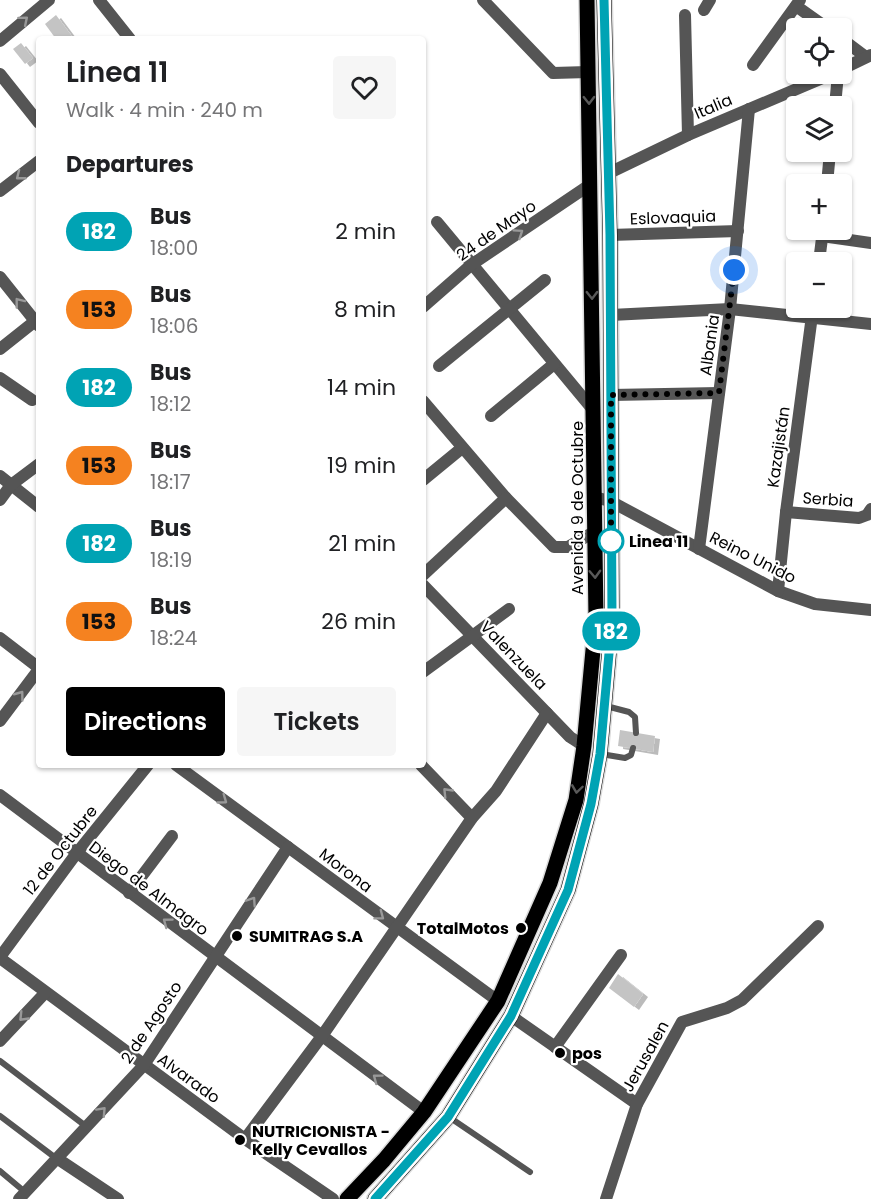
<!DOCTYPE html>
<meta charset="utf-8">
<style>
:root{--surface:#fff;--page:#f6f6f6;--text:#202124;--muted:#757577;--accent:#000}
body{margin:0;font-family:Poppins,sans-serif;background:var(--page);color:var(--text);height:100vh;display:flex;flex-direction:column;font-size:22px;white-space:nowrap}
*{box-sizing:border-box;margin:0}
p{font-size:20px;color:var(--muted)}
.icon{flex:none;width:33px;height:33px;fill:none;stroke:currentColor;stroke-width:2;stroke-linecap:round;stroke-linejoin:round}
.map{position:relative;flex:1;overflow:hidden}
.drawer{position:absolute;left:36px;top:36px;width:390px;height:732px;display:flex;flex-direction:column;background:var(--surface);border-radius:6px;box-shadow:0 2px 4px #0004}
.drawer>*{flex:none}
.badge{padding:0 12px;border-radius:20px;font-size:21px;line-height:39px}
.controls{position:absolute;left:786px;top:18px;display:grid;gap:12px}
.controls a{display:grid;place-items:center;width:66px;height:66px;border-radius:6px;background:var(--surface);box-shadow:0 2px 4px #0004;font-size:30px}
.you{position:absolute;width:30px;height:30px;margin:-15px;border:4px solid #fff;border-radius:50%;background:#1a73e8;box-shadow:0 0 0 9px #1a73e833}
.map>.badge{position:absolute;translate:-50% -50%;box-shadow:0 0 0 3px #fff}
h2{padding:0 30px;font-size:22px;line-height:54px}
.round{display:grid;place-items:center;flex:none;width:63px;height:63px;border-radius:6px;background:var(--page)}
.headline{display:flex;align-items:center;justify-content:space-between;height:102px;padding:0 30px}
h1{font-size:28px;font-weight:600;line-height:45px}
.button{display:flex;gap:12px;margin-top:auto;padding:12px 30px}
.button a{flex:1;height:69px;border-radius:6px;background:var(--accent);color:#fff;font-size:24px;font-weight:600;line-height:69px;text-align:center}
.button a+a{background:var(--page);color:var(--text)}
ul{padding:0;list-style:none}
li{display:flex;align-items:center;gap:18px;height:78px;padding:0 30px}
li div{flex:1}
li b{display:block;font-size:22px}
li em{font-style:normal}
li .badge{min-width:66px;font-weight:700;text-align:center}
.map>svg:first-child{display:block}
.building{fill:#c4c4c4;filter:url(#shadow)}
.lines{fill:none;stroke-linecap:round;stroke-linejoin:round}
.primary-casing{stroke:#dbdbdb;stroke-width:18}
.lane{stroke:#555;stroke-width:6}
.street{stroke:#555;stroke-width:12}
.primary{stroke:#000;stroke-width:15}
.oneway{stroke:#999}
.oneway2{stroke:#595959}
.line-casing{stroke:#fff;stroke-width:14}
.line{stroke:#00a3b4;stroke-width:9}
.walk{stroke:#000;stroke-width:6;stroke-dasharray:0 10.8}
.stop-dot{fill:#fff;stroke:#00a3b4;stroke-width:3}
.poi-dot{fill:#000;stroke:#fff;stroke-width:2}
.labels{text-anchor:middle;stroke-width:4.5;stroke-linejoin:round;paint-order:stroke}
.street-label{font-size:16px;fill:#000;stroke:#fff}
.stop-label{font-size:16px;font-weight:bold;fill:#000;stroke:#fff;text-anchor:start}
.poi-label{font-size:16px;font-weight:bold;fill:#000;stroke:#fff;text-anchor:start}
</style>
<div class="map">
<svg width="871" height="1199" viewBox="0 0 871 1199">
<defs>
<filter id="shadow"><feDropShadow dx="5" dy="3" stdDeviation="0" flood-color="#0004"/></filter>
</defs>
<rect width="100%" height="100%" fill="#fff"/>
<g class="building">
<path d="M56 15 74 39H56L45 24Z"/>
<path d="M21 43 33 58 25 64 13 49Z"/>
<path d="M620 730 655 736 653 752 618 746Z"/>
<path d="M618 974 643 994 634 1007 609 988Z"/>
</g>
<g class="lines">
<defs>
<g id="primary">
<path d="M347 1199 384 1160 424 1112 498 1001 550 883 576 800 584 746 596 618 587 0"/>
<path d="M375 1199 448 1117 511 1016 568 890 591 804 600 754 612 620 610 235 604 0"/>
</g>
</defs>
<use href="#primary" class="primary-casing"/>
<g class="lane">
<path d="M606 706 629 712 635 717 636 733"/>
<path d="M601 754 625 758 631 755 633 748"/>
<path d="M0 1061 87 1127"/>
<path d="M0 1116 57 1159"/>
<path d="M449 1117 530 1172"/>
<path d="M0 1171 25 1192"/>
</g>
<g class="street">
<path d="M99 0 130 39"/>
<path d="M483 0 553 73 588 72"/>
<path d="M796 6 827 28"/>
<path d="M704 10 710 0"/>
<path d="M685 15 688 135"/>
<path d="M842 39 866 57"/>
<path d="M0 41 49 0"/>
<path d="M753 65 800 0"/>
<path d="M842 69 871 55"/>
<path d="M0 74 39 123"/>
<path d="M835 106 838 74"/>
<path d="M609 173 688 135 832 74"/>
<path d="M827 184 830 152"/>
<path d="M0 191 39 161"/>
<path d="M437 222 594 411"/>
<path d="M610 235 738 231"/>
<path d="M822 236 871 243"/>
<path d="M819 262 823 230"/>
<path d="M0 277 39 326"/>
<path d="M423 307 471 265 591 184"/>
<path d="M611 315 730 309 871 324"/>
<path d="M0 349 39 318"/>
<path d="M439 366 545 280"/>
<path d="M0 378 32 400"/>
<path d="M611 395 719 393"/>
<path d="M423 401 506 498 554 547H568L594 532"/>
<path d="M491 416 554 364"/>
<path d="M0 476 39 507"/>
<path d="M423 480 462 448"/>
<path d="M594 497 610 501 778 591 815 604 871 610"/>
<path d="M0 500 11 485 39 464"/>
<path d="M786 512 859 518 867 515 871 509"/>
<path d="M699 549 730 309 749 109"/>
<path d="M423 575 506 498"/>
<path d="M423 585 570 737 584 746"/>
<path d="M778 591 786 512 813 308"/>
<path d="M0 638 39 668"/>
<path d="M423 672 509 609"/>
<path d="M0 721 39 669"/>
<path d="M176 765 498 1001"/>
<path d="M421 765 472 818"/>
<path d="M0 795 424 1112"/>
<path d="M129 893 172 836"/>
<path d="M0 957 76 854 148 765"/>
<path d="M0 958 245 1139 333 1199"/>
<path d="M511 1016 637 1104"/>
<path d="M0 1041 45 993"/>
<path d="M555 1047 621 955"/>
<path d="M245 1139 322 1036 472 818 496 791 547 713"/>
<path d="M58 1159 118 1199"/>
<path d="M19 1199 144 1065 288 847"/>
<path d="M606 1199 637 1104 682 1022 727 1008 742 1000 818 926"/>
</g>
<use href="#primary" class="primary"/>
</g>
<defs><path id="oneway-chevron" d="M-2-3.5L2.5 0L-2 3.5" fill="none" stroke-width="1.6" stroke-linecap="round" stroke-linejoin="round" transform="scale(1.5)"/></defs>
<g class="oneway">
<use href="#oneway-chevron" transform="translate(24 20) rotate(-40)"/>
<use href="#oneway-chevron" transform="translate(20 176) rotate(142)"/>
<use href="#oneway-chevron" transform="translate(519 233) rotate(-34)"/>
<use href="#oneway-chevron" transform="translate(19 302) rotate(-128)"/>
<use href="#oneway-chevron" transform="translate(20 695) rotate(-53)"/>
<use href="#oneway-chevron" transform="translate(447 792) rotate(-134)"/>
<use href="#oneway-chevron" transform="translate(223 800) rotate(36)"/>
<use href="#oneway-chevron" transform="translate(252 901) rotate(-56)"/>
<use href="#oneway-chevron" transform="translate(380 916) rotate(37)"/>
<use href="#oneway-chevron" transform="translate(167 922) rotate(-143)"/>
<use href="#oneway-chevron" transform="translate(23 1017) rotate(134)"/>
<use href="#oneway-chevron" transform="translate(377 1078) rotate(-143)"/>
<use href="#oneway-chevron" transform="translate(102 1111) rotate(-47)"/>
</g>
<g class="oneway2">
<use href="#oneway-chevron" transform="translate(589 100) rotate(89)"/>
<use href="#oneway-chevron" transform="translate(592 295) rotate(89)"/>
<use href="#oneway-chevron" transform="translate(595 574) rotate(88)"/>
<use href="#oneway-chevron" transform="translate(577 789) rotate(98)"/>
</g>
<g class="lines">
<defs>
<path id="line" d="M375 1199 448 1117 511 1016 568 890 591 804 600 754 612 620 610 235 604 0"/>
</defs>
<use href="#line" class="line-casing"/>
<use href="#line" class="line"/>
<path class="walk" d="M611 541V548V395L719 393 734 270"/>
</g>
<circle class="stop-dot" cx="611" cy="541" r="12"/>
<g class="poi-dot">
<circle cx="521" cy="928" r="6"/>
<circle cx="237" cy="936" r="6"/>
<circle cx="560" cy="1053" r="6"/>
<circle cx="240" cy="1140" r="6"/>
</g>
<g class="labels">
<g class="street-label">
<text transform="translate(713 106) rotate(-23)" y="6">Italia</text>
<text transform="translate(673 217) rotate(-2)" y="6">Eslovaquia</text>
<text transform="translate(496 230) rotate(-35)" y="6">24 de Mayo</text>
<text transform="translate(709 345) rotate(-82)" y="6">Albania</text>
<text transform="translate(778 447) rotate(-82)" y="6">Kazajistán</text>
<text transform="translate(828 499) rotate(4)" y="6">Serbia</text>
<text transform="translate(577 508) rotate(-90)" y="6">Avenida 9 de Octubre</text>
<text transform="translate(753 557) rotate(27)" y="6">Reino Unido</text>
<text transform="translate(514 655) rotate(46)" y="6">Valenzuela</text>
<text transform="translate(60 850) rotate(-52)" y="6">12 de Octubre</text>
<text transform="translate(346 870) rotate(37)" y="6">Morona</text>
<text transform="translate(149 888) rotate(37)" y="6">Diego de Almagro</text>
<text transform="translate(151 1022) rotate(-56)" y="6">2 de Agosto</text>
<text transform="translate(645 1056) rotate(-61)" y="6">Jerusalen</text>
<text transform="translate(189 1078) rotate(36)" y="6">Alvarado</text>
</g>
<g class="stop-label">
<text x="629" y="547">Linea 11</text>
</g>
<g class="poi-label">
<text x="509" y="934" text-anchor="end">TotalMotos</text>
<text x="249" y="942">SUMITRAG S.A</text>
<text x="572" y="1059">pos</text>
<text x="252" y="1137">NUTRICIONISTA -<tspan x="252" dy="18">Kelly Cevallos</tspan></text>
</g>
</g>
</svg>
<div class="controls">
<a><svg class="icon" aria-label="locate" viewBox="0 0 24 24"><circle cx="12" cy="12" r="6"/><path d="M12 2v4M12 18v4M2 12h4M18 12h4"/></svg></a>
<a><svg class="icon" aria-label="layers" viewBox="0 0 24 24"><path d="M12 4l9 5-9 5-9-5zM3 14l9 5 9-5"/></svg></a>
<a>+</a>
<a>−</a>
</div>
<div class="you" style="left:734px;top:270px"></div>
<b class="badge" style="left:611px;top:631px;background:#00a3b4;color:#fff">182</b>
<section class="drawer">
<div class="headline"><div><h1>Linea 11</h1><p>Walk · 4 min · 240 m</p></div><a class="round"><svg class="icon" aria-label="heart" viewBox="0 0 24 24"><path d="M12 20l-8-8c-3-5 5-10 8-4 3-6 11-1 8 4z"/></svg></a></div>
<h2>Departures</h2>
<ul>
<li><span class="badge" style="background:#00a3b4;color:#fff">182</span><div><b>Bus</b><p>18:00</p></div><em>2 min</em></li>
<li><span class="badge" style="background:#f58220;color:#111">153</span><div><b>Bus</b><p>18:06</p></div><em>8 min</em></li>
<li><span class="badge" style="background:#00a3b4;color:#fff">182</span><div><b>Bus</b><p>18:12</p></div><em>14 min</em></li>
<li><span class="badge" style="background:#f58220;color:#111">153</span><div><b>Bus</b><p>18:17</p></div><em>19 min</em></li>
<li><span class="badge" style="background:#00a3b4;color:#fff">182</span><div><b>Bus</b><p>18:19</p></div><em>21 min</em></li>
<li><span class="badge" style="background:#f58220;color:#111">153</span><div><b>Bus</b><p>18:24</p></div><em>26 min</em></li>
</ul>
<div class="button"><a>Directions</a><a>Tickets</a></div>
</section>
</div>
